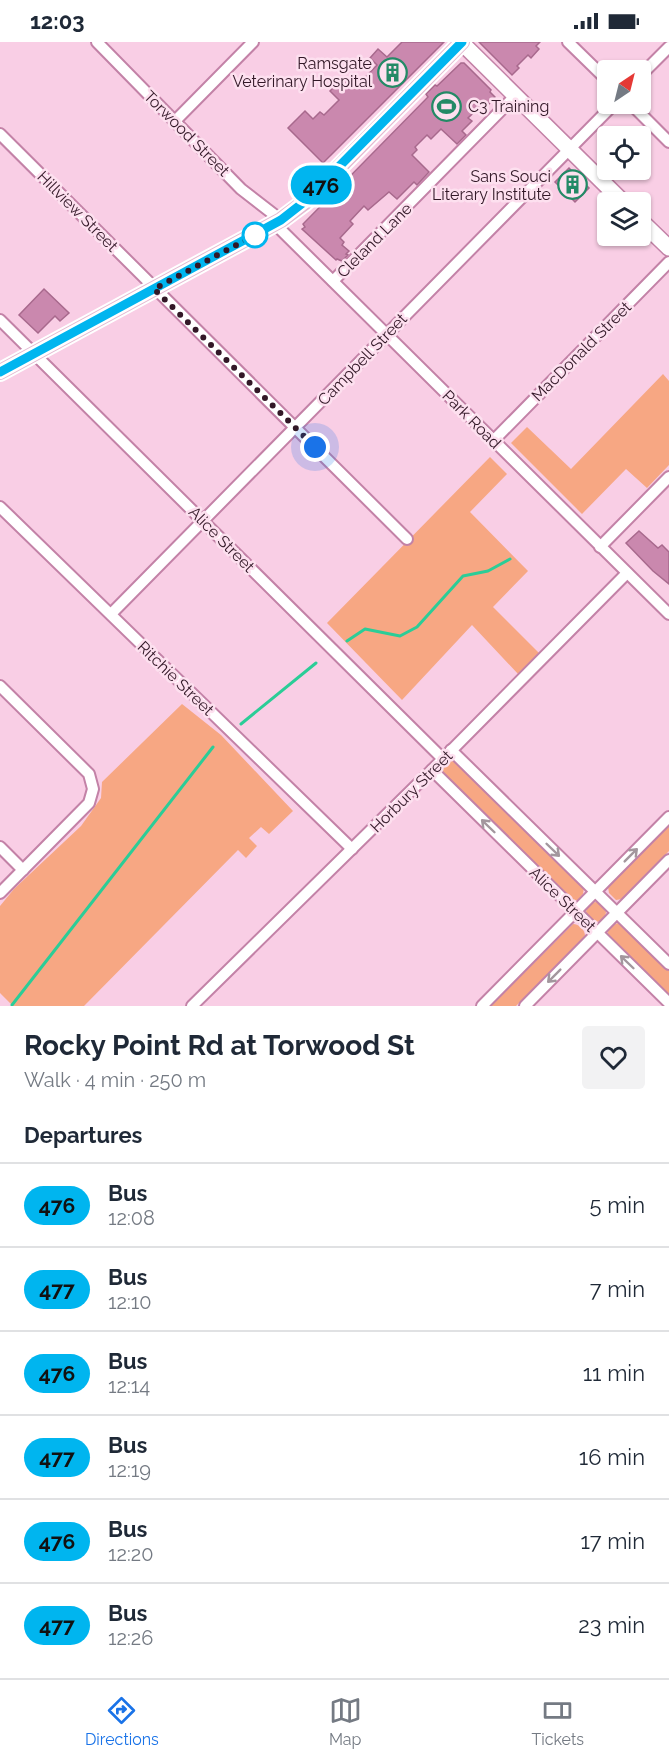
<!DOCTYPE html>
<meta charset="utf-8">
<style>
:root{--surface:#fff;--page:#f2f2f3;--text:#1f2937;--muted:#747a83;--line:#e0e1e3;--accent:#1a73e8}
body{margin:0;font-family:Raleway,sans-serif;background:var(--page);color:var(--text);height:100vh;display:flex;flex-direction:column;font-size:22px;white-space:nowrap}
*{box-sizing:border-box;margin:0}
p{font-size:20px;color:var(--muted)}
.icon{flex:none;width:33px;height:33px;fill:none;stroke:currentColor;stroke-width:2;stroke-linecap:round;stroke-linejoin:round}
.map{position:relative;height:964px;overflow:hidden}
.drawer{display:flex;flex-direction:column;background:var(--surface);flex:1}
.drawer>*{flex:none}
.badge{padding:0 12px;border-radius:20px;font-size:21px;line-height:39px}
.needle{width:39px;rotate:35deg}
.buttons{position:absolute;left:597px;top:18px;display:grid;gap:12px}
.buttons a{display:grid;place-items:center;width:54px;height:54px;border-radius:6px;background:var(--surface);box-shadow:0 2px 4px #0004;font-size:30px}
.you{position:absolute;width:30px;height:30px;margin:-15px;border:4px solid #fff;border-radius:50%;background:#1a73e8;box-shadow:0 0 0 9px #1a73e833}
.map>.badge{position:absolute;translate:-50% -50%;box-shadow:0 0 0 3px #fff}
h2{padding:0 24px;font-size:22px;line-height:54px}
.round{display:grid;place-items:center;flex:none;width:63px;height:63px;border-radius:6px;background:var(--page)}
.summary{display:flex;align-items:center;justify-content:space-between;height:102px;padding:0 24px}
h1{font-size:28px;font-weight:700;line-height:45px}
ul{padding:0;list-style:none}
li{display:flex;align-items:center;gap:18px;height:84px;padding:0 24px;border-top:2px solid var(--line)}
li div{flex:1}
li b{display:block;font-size:22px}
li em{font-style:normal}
li .badge{min-width:66px;font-weight:700;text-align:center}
.status{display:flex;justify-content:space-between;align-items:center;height:42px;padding:0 30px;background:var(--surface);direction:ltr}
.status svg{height:16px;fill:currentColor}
.dock{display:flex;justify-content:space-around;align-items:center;height:84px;border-top:2px solid var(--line);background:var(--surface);font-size:16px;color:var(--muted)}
.dock a{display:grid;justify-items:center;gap:3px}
.dock .active{color:var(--accent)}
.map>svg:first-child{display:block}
.green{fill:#f7a783}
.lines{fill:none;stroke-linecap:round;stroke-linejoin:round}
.stream{stroke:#2bcd97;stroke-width:3}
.building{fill:#ca88ae;stroke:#a8698d;stroke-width:1.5}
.street-casing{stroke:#c382a7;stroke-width:14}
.secondary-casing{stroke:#c382a7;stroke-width:18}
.primary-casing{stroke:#fff;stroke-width:20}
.street{stroke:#fff;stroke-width:10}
.secondary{stroke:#fff;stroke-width:15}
.primary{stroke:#e4bad2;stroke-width:16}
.oneway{stroke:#a3979e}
.line-casing{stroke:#fff;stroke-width:14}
.line{stroke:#00b5ef;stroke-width:9}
.walk{stroke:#321827;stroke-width:6;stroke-dasharray:0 10.8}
.stop-dot{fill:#fff;stroke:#00b5ef;stroke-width:3}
.labels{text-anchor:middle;stroke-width:5;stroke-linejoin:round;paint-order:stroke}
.poi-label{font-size:16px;fill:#321827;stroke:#fde0ef;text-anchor:end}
.street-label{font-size:16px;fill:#321827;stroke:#fde0ef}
</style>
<div class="status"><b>12:03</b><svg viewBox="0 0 49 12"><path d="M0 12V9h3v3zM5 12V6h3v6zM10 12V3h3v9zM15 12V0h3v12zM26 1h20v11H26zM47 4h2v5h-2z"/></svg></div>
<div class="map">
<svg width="669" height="964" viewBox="0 0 669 964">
<rect width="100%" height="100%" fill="#f9cee5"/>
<g class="green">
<path d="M663 332 669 339V423L647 446 626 427 582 472 511 401 527 385 571 427Z"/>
<path d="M490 415 507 432 470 470 528 529 493 565 539 611 519 633 472 583 402 658 327 581Z"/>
<path d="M182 662 221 693 293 769 269 792 261 785 249 796 257 804 246 816 238 808 84 964H13L0 951V864L14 847 81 784 101 756 102 740Z"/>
<path d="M451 718 457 720 584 845 583 852 578 858 572 859 442 731 443 724Z"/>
<path d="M669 784V809L622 857 616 858 609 851 608 845Z"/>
<circle cx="596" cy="870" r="10"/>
<path d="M620 881 669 928V956L607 894C607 888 613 881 620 881Z"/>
<path d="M573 882C579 882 585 888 585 894L516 964H491Z"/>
</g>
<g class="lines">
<g class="stream">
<path d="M347 599 365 587 400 594 417 585 463 534 488 529 510 517"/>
<path d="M241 682 316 621"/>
<path d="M12 963 213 705"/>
</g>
</g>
<g class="building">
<path d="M402 0H444L323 121 288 86 305 69 313 77 320 70 324 73 339 58 330 49 337 42 339 44 346 37 355 46 377 23 370 16 378 7 387 15Z"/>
<path d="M479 0H540L536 4 539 7 531 16 528 13 517 24 519 26 512 33Z"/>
<path d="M461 21H464L491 48 490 50 495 55 489 62 486 59 468 76 472 79 462 89 466 93 457 102 441 87 431 97 427 93 415 105 417 108 412 113 429 130 417 143 414 140 397 157 389 150 368 168 364 164 350 179 353 182 340 196 344 200 342 203 349 209 346 212 348 213 342 219 337 217 336 218 302 187 305 185 303 182 428 55 426 52 435 43 437 44Z"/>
<path d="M569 126 589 146 575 160 555 140Z"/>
<path d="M44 247 69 271 60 279 55 274 38 291 19 273Z"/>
<path d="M639 489 658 506 662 503 669 510V542L653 529 626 501Z"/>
</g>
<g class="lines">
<defs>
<g id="street">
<path d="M97 0 241 147 281 178"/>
<path d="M568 0 608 39"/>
<path d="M640 34 669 5"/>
<path d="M631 62 669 100"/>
<path d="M175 79 253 0"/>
<path d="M0 92 407 497"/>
<path d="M275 182 669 572"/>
<path d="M333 239 515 54"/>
<path d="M0 278 443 717"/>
<path d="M494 398 669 220"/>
<path d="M0 465 352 807"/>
<path d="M600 505 669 435"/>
<path d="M111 572 614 62"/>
<path d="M0 644 89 732 93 747 89 761 0 851"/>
<path d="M451 708 669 922"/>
<path d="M432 728 669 961"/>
<path d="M0 805 23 828"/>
<path d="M192 964 432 728 627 531"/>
<path d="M482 964 669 775"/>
<path d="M525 964 669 818"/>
</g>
<g id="secondary">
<path d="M461 0 623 160"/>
<path d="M640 178 669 206"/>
</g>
<path id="primary" d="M0 330 281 178 305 160 462 0"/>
</defs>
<use href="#street" class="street-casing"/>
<use href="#secondary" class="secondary-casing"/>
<use href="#primary" class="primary-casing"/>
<use href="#street" class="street"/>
<use href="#secondary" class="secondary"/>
<use href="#primary" class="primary"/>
</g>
<defs><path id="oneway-shaft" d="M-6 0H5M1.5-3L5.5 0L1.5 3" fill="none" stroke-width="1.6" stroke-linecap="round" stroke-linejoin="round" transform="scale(1.5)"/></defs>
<g class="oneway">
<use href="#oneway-shaft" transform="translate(488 784) rotate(-136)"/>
<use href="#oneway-shaft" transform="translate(553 808) rotate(44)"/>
<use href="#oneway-shaft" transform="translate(631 813) rotate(-45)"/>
<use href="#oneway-shaft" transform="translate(627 920) rotate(-136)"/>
<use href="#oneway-shaft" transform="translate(554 934) rotate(135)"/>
</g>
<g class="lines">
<defs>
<path id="line" d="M0 330 281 178 304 160 462 0"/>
</defs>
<use href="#line" class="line-casing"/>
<use href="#line" class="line"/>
<path class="walk" d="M255 193 154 247 315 405"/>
</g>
<defs>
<symbol id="building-ring" viewBox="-11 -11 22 22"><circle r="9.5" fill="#fde0ef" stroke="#238a66" stroke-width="1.5"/><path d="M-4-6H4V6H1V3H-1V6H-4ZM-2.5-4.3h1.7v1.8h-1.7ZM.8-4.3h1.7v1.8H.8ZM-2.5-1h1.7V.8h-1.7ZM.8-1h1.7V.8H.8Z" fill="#238a66"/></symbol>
<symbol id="stadium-ring" viewBox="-11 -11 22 22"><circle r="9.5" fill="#fde0ef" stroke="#238a66" stroke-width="1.5"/><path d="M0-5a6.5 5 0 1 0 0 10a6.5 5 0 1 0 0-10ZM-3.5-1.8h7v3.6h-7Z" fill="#238a66"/></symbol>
</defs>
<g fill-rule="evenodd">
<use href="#building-ring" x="376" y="14" width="33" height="33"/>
<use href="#stadium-ring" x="430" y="48" width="33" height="33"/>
<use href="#building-ring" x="556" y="126" width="33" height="33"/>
</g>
<circle class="stop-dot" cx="255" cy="193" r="12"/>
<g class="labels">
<g class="poi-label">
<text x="372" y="27">Ramsgate<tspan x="372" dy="18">Veterinary Hospital</tspan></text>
<text x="468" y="70" text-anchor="start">C3 Training</text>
<text x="551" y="140">Sans Souci<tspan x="551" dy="18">Literary Institute</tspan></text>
</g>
<g class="street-label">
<text transform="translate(187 91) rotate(45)" y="6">Torwood Street</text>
<text transform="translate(78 169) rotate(45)" y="6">Hillview Street</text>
<text transform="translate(374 198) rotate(-45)" y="6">Cleland Lane</text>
<text transform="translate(581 309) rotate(-45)" y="6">MacDonald Street</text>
<text transform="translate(362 317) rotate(-46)" y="6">Campbell Street</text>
<text transform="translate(472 377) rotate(45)" y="6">Park Road</text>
<text transform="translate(222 497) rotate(45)" y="6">Alice Street</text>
<text transform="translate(176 636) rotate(44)" y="6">Ritchie Street</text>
<text transform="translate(411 749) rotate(-45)" y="6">Horbury Street</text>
<text transform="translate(563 857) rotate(44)" y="6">Alice Street</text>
</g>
</g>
</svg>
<div class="buttons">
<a><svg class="needle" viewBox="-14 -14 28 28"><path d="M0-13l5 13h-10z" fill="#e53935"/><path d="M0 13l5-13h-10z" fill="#747a83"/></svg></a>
<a><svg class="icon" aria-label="locate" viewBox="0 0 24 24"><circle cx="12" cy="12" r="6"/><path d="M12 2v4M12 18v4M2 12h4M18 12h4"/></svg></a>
<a><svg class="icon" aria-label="layers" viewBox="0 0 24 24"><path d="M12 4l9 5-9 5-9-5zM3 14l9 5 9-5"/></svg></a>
</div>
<div class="you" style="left:315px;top:405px"></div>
<b class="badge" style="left:321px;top:143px;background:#00b5ef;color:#111">476</b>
</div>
<section class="drawer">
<div class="summary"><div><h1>Rocky Point Rd at Torwood St</h1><p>Walk · 4 min · 250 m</p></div><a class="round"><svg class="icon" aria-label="heart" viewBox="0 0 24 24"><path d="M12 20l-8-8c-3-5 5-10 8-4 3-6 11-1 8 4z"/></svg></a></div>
<h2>Departures</h2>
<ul>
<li><span class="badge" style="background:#00b5ef;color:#111">476</span><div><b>Bus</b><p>12:08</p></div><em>5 min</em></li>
<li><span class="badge" style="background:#00b5ef;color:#111">477</span><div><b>Bus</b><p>12:10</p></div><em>7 min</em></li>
<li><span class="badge" style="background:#00b5ef;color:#111">476</span><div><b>Bus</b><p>12:14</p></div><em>11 min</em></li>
<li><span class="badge" style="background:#00b5ef;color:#111">477</span><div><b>Bus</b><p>12:19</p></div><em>16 min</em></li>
<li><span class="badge" style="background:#00b5ef;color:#111">476</span><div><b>Bus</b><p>12:20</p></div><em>17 min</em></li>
<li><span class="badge" style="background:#00b5ef;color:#111">477</span><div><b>Bus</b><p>12:26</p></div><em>23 min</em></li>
</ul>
</section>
<nav class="dock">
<a class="active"><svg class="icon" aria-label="directions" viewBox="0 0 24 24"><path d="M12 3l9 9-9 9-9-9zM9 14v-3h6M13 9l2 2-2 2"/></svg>Directions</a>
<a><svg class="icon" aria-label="map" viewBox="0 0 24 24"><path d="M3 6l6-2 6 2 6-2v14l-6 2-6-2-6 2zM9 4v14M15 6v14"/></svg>Map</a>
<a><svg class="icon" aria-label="tickets" viewBox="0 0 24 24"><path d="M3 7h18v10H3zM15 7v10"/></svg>Tickets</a>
</nav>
